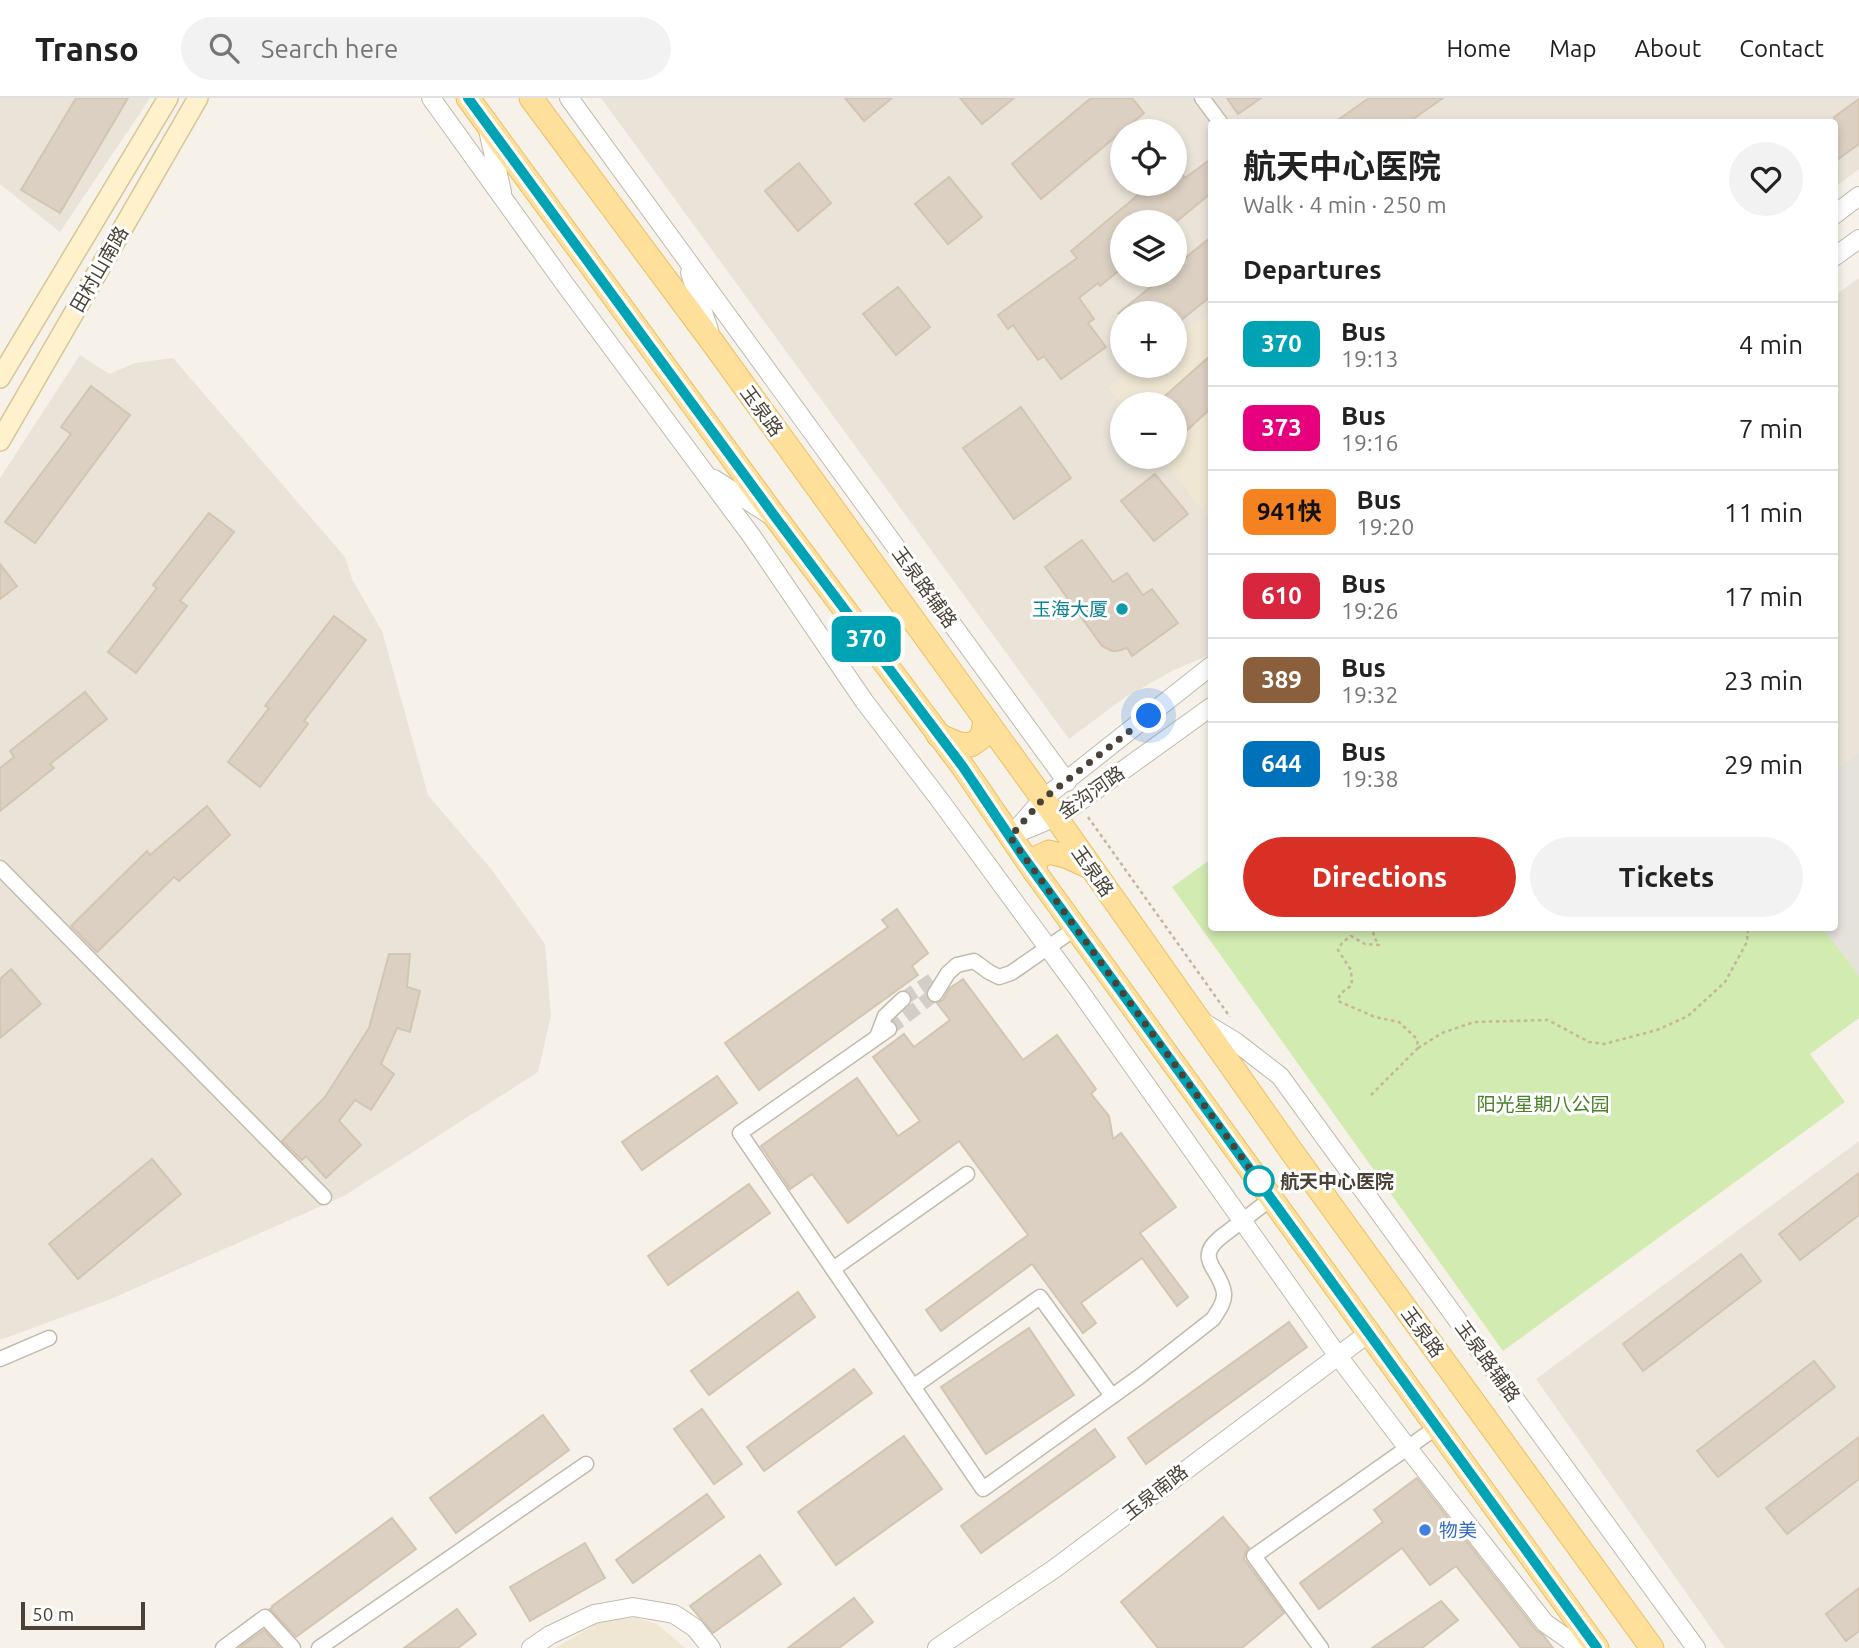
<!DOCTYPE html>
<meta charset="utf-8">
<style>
:root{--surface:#fff;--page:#f2f2f2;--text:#222;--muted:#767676;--line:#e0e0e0;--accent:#d93025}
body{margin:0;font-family:Ubuntu,"Noto Sans SC",sans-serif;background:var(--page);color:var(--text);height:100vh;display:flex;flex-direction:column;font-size:26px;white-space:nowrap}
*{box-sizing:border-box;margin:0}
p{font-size:23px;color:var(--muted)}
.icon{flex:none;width:38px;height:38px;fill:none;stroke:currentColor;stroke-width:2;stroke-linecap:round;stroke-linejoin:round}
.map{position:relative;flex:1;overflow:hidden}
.panel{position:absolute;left:1208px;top:21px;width:630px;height:812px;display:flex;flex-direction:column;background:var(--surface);border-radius:7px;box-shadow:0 4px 10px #0003}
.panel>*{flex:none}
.badge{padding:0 14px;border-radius:10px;font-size:24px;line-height:46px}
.controls{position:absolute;left:1110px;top:21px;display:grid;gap:14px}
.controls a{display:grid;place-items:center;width:77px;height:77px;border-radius:50%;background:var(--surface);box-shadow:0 4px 10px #0003;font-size:35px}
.scale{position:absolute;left:21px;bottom:18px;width:124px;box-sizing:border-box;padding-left:7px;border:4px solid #4a4237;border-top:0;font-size:19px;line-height:24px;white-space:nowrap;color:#4a4237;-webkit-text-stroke:5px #fff;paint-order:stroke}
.you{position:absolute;width:35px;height:35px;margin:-18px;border:5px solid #fff;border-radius:50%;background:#1a73e8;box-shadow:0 0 0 10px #1a73e833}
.map>.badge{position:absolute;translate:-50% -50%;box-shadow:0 0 0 4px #fff}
h2{padding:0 35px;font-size:26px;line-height:63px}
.round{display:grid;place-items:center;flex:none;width:74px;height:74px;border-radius:37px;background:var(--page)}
.headline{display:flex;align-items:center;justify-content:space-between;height:119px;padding:0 35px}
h1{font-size:33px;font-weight:700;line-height:52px}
.action{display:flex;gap:14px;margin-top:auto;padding:14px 35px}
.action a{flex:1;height:80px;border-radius:42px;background:var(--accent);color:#fff;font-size:28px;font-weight:700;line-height:80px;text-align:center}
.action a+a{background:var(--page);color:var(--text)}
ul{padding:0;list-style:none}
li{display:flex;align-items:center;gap:21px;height:84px;padding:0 35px;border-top:2px solid var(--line)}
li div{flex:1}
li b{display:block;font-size:26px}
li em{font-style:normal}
li .badge{min-width:77px;font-weight:700;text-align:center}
header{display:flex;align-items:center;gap:42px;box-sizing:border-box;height:98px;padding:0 35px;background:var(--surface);border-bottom:2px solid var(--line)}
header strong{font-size:33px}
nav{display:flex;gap:38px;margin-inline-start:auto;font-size:24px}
.search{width:490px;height:63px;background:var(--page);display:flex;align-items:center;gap:18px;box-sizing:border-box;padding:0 24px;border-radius:38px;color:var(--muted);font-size:26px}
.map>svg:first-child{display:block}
.residential{fill:#eae4d8;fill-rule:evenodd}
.industrial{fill:#e5e1db}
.education{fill:#efe7d3}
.green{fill:#d2ebb1}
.building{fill:#dbd0c2;stroke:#d3c5b2;stroke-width:2}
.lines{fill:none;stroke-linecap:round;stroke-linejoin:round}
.minor-tunnel{stroke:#d4cfc6;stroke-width:14;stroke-dasharray:14 7;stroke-linecap:butt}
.minor-casing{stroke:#c2baac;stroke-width:17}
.tertiary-casing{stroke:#c2baac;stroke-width:20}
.secondary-casing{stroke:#d7c598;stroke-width:22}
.primary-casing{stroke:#eabf64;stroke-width:25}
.path{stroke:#c4b59c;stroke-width:2.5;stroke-dasharray:3.5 3.5;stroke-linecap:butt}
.minor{stroke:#fff;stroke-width:14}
.tertiary{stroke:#fff;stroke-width:18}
.secondary{stroke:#fff1cb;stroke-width:19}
.primary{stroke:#ffe09a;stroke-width:23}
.line-casing{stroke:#fff;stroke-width:16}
.line{stroke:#00a3b4;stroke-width:10}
.walk{stroke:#4a4237;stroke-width:7;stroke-dasharray:0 12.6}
.culture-dot{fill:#0f9aa8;stroke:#fff;stroke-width:2.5}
.stop-dot{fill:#fff;stroke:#00a3b4;stroke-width:3.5}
.shop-dot{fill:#3f7fe0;stroke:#fff;stroke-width:2.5}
.labels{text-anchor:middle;stroke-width:6;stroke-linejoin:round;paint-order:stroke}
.street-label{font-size:19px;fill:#4a4237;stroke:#fff}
.culture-label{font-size:19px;fill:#0d838f;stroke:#fff;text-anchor:end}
.park-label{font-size:19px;fill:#4a8027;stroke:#fff}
.stop-label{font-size:19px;font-weight:bold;fill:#4a4237;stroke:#fff;text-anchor:start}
.shop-label{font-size:19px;fill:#366cbe;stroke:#fff;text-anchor:start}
</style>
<header>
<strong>Transo</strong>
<div class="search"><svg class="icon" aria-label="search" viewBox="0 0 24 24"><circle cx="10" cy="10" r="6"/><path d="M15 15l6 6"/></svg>Search here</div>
<nav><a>Home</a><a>Map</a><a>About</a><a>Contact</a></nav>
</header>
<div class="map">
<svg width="1859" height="1550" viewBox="0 0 1859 1550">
<rect width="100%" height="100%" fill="#f6f2ea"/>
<g class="residential">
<path d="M0 0H150L60 134 0 86Z"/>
<path d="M601 0H1859V71L1834 90V24H1211V556L1172 573 1124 600 1069 641ZM1122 33H1174V86H1122ZM1122 124H1174V177H1122ZM1122 215H1174V268H1122ZM1122 306H1174V359H1122Z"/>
<path d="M1859 180V654L1834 673V198Z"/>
<path d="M80 257 109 276 135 265 173 260 345 459 352 481 382 533 428 697 492 772 545 846 551 918 538 974 344 1098 111 1201 0 1242V380Z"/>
<path d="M1859 1043V1550H1725L1536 1281Z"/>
</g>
<path class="industrial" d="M1859 654V878L1823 830H1834V673Z"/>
<g class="education">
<path d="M1211 214V424L1161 359H1174V306L1122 307 1108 289 1137 268H1174V240Z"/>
<path d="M637 1520 657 1526 685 1550H555L605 1521Z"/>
</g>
<path class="green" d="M1211 761V830H1823L1859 878V920L1810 956 1845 1004 1503 1253 1172 789Z"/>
<g class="building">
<path d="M76 0H128L60 115 21 92Z"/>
<path d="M845 0H892L864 23Z"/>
<path d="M960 0H1014L982 26Z"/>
<path d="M1091 0H1132L1144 15 1041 101 1012 66Z"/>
<path d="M1227 0H1261L1238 16Z"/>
<path d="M1369 0H1443L1409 24H1335Z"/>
<path d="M1859 1V46L1834 64V19Z"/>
<path d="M1211 61V95L1176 124H1122V170L1100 188 1098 185 1079 200 1094 221 1088 225 1106 249 1061 281 1044 258 1038 262 1013 227 1008 231 998 217 1077 160 1071 153 1151 86H1174V67L1185 80Z"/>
<path d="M799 65 831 105 798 133 765 93Z"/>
<path d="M949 79 982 119 948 146 915 106Z"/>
<path d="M1211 139V198L1174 228V215H1119L1165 177H1174V169Z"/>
<path d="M898 189 930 229 896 257 863 216Z"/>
<path d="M1211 257V310L1184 335 1174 324V306H1156Z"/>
<path d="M91 288 130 317 35 445 5 424 71 336 61 329Z"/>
<path d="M1021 309 1071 380 1014 421 963 350Z"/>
<path d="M1155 376 1188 416 1154 443 1121 403Z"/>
<path d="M209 415 234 434 180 503 187 508 136 575 108 554 157 490 153 487Z"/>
<path d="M1082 442 1113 484 1127 475 1143 497 1152 491 1178 525 1132 558 1127 550 1117 553H1112L1102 548 1045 469Z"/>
<path d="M0 466 17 488 0 501Z"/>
<path d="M334 518 366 542 304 623 308 626 260 689 228 664 269 610 265 608Z"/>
<path d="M85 594 107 621 50 666 54 670 0 713V670L14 659 10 653Z"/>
<path d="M207 708 230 737 179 783 174 779 97 854 71 828 147 753 150 757Z"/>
<path d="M897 811 928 855 912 868 918 877 759 992 725 945 888 829 882 822Z"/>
<path d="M389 856H410L407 889 420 893 410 934 397 930 381 966 394 976 371 1012 355 1002 339 1023 361 1047 326 1080 306 1058 302 1062 282 1043 325 999 369 930Z"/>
<path d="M11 871 41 906 0 940V881Z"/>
<path d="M963 881 1023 962 1057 937 1096 991 1091 996 1109 1018 1113 1041 1121 1035 1176 1109 1140 1135 1188 1199 1177 1208 1142 1160 1081 1205 1096 1225 1083 1235 1032 1166 941 1233 926 1212 1028 1137 959 1043 848 1125 812 1076 790 1091 761 1048 857 980 898 1038 920 1023 873 959 904 936 914 949 950 922 937 905 943 902 950 890Z"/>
<path d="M717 978 737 1005 642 1072 622 1044Z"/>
<path d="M152 1061 181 1096 78 1181 49 1146Z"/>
<path d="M1859 1075V1117L1800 1162 1779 1136Z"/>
<path d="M749 1086 770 1115 668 1187 648 1158Z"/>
<path d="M1741 1156 1761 1183 1643 1273 1623 1246Z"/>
<path d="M798 1194 815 1219 709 1297 691 1273Z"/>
<path d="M1289 1224 1307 1249 1146 1366 1128 1340Z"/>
<path d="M1029 1230 1074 1297 986 1356 941 1289Z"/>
<path d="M1814 1263 1835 1289 1718 1379 1697 1353Z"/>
<path d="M854 1271 872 1295 764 1373 747 1349Z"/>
<path d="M702 1311 742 1366 714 1386 674 1331Z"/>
<path d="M543 1317 569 1352 456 1435 430 1400Z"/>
<path d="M1095 1331 1115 1359 981 1455 961 1428Z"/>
<path d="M904 1338 942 1391 836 1467 798 1414Z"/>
<path d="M1859 1339V1381L1787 1436 1766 1410Z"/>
<path d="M1417 1380 1536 1532 1543 1537 1553 1550H1521L1456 1468 1430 1487 1402 1450 1319 1511 1300 1485 1383 1424 1374 1412Z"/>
<path d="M707 1396 724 1419 633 1485 616 1462Z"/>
<path d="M1223 1419 1249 1450 1246 1453 1244 1461 1284 1515 1242 1550H1158L1121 1504Z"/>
<path d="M392 1420 416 1451 296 1539 270 1511 273 1509 272 1508Z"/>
<path d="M585 1445 605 1480 530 1523 510 1489Z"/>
<path d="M760 1457 781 1486 713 1535 690 1508Z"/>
<path d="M1859 1490V1533L1846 1543 1826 1516Z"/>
<path d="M854 1500 873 1524 839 1550H788Z"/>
<path d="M1441 1503 1458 1522 1422 1550H1372Z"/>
<path d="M457 1511 476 1536 458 1550H404Z"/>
<path d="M264 1532 280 1550H239Z"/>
</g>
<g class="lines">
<g class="minor-tunnel">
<path d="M903 901 932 882"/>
<path d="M889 931 935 896"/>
</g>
<defs>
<g id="minor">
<path d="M1202 0 1220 24"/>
<path d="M0 770 324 1099"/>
<path d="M935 896 948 875 957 867 974 863 989 874 999 879 1011 875 1076 830"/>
<path d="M889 931 740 1035 983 1391 1139 1279 1213 1221C1218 1213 1225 1205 1224 1195 1221 1171 1193 1161 1221 1139L1272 1100"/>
<path d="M877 939 885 918 903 901"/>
<path d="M833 1171 967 1076"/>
<path d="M0 1261 49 1240"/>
<path d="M913 1289 1040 1199 1112 1298"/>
<path d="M223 1550 265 1519 293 1550"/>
<path d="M319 1550 586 1366"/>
<path d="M1321 1550 1254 1458 1437 1329"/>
</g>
<g id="tertiary">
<path d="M431 0 564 185 753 440 864 603 939 701 1079 892 1338 1258 1407 1349 1545 1525 1575 1546 1583 1550"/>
<path d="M569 0 1067 684"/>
<path d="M488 32 502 94"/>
<path d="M1834 117 1859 98"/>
<path d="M1834 159 1859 141"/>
<path d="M690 175 709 232"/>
<path d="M714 381 770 417"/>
<path d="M1015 736 1056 719 1079 704 1211 609"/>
<path d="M1010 739 1043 701 1211 568"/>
<path d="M1203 924 1236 944 1280 978 1696 1550"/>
<path d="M531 1550 550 1537 594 1516 633 1509 674 1516 695 1530 711 1550"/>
<path d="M937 1550 1054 1471 1370 1234"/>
</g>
<g id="secondary">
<path d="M0 280 168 0"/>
<path d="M0 343 198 0"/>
</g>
<g id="primary">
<path d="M468 0 776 420 963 669 1035 774 1597 1550"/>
<path d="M531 0 713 245 1043 701 1292 1054 1652 1550"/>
<path d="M938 637 959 646 971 647 982 639 985 622"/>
<path d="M1035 774 1036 760 1049 754 1068 759 1090 769"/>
</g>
</defs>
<use href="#minor" class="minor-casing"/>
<use href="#tertiary" class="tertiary-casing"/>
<use href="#secondary" class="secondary-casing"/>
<use href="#primary" class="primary-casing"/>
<g class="path">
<path d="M1088 719 1230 919"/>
<path d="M1418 950 1442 935 1474 924 1548 922 1589 944 1604 946 1657 932 1688 918 1725 884 1747 844 1748 830"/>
<path d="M1371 997 1418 950 1417 941 1399 924 1375 919 1338 903 1340 896 1352 887 1351 872 1338 852 1342 845 1351 838 1365 846 1379 847 1374 839 1373 830"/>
</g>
<use href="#minor" class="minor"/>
<use href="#tertiary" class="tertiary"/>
<use href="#secondary" class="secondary"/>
<use href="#primary" class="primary"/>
</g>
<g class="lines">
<defs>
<path id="line" d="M468 0 776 420 963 669 1022 757 1597 1550"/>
</defs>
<use href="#line" class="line-casing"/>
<use href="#line" class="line"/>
<path class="walk" d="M1149 618 1043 701 1010 739 1259 1083"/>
</g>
<circle class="culture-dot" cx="1122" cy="511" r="7"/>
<circle class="stop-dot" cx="1259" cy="1083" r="14"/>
<circle class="shop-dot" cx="1425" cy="1432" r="7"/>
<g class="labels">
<g class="street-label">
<text transform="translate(99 171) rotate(-60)" y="7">田村山南路</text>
<text transform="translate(762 313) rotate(54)" y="7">玉泉路</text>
<text transform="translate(925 489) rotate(54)" y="7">玉泉路辅路</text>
<text transform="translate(1091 694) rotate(-35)" y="7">金沟河路</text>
<text transform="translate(1093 773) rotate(55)" y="7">玉泉路</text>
<text transform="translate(1423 1234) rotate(54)" y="7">玉泉路</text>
<text transform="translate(1488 1263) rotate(54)" y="7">玉泉路辅路</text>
<text transform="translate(1155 1394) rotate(-38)" y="7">玉泉南路</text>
</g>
<g class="culture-label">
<text x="1108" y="518">玉海大厦</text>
</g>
<g class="park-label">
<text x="1543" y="1013">阳光星期八公园</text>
</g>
<g class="stop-label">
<text x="1280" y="1090">航天中心医院</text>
</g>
<g class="shop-label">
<text x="1439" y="1439">物美</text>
</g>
</g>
</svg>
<div class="controls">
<a><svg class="icon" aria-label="locate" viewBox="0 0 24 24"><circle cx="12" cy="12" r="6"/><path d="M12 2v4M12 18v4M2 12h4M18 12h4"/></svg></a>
<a><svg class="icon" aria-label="layers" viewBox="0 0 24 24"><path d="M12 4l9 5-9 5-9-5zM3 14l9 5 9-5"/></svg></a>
<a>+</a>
<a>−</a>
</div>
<div class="scale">50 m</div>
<div class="you" style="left:1149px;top:618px"></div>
<b class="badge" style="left:866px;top:541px;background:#00a3b4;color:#fff">370</b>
<section class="panel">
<div class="headline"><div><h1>航天中心医院</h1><p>Walk · 4 min · 250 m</p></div><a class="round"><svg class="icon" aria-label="heart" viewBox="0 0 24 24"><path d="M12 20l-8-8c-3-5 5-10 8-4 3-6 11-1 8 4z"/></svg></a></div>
<h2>Departures</h2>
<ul>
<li><span class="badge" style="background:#00a3b4;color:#fff">370</span><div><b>Bus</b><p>19:13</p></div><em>4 min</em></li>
<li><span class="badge" style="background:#e6007e;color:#fff">373</span><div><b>Bus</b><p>19:16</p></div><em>7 min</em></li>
<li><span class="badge" style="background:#f58220;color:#111">941快</span><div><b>Bus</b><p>19:20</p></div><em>11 min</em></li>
<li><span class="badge" style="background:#d7263d;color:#fff">610</span><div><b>Bus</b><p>19:26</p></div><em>17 min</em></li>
<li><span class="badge" style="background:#8b5e3c;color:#fff">389</span><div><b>Bus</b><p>19:32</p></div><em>23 min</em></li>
<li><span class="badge" style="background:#0072bc;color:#fff">644</span><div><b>Bus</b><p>19:38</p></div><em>29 min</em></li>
</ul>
<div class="action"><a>Directions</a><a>Tickets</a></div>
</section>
</div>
